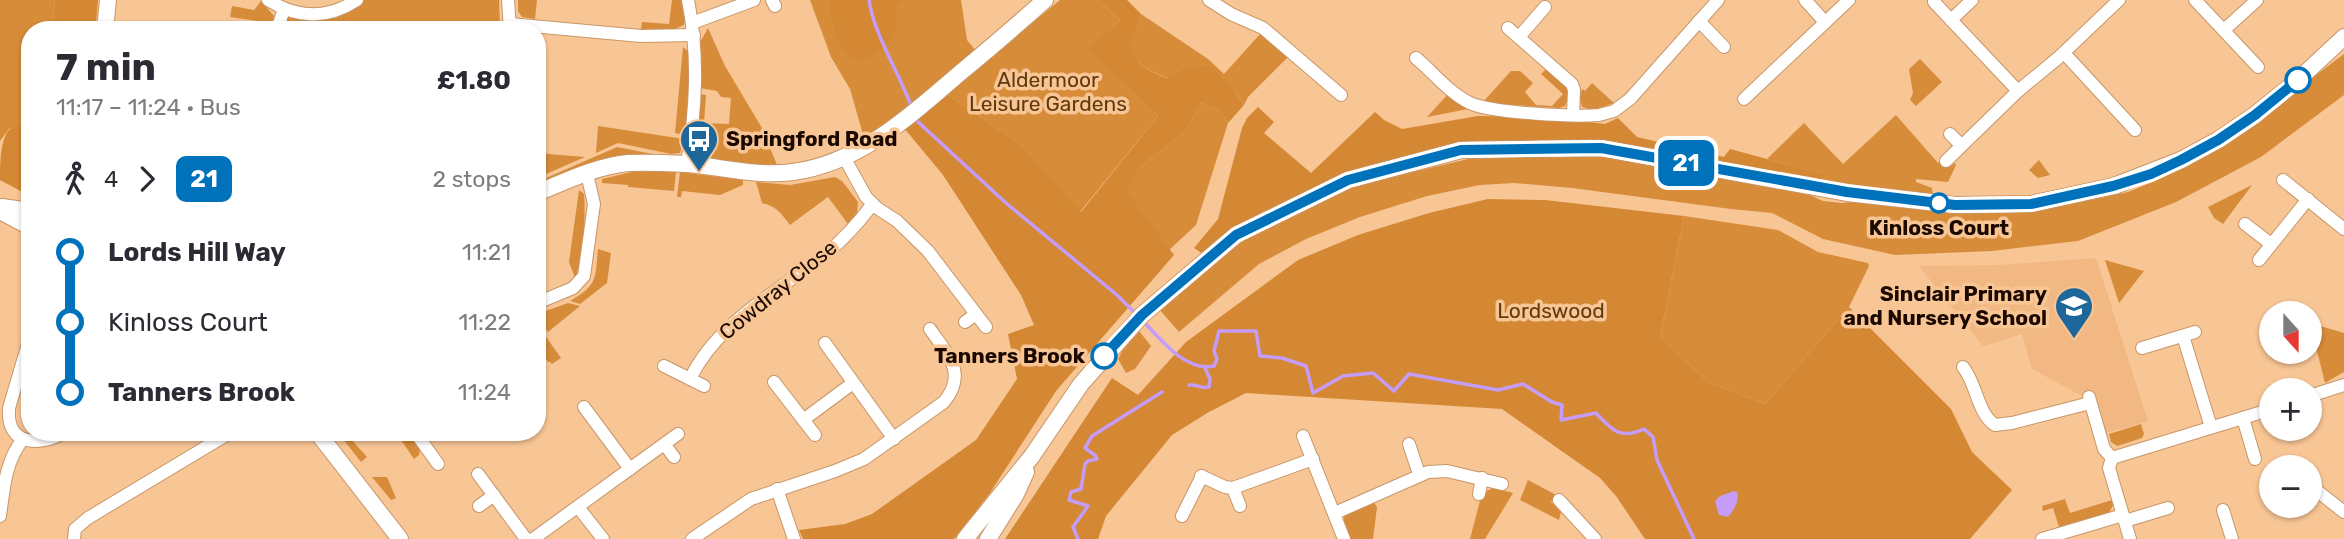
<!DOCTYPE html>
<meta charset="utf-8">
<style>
:root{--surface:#fff;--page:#f7f7f7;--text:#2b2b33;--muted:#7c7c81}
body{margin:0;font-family:Rubik,sans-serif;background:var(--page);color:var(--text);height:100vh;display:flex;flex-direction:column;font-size:26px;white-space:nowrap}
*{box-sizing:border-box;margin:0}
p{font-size:23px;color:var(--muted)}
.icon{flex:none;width:38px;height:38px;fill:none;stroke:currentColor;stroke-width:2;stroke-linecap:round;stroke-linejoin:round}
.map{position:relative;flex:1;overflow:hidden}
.panel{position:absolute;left:21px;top:21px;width:525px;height:420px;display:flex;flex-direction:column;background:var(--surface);border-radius:28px;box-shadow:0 2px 5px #0004}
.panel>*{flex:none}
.badge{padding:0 14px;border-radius:10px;font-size:24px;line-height:46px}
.needle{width:46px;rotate:159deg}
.buttons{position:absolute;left:2259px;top:301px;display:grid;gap:14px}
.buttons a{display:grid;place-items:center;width:63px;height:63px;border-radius:50%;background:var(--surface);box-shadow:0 2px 5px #0004;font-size:35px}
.map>.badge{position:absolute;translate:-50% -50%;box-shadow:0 0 0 4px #fff}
.legs{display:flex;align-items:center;gap:10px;height:77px;padding:0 35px;font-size:23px}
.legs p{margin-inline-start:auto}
.overview{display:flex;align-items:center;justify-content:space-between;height:119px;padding:0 35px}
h1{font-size:38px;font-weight:700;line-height:52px}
ul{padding:0 35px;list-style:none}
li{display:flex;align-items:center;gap:24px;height:70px;font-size:26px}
li i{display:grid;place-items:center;width:10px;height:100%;margin:0 9px;background:currentColor}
li i::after{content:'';width:18px;height:18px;margin:-9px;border:5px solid;border-radius:50%;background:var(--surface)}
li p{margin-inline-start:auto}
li:first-child i{background:linear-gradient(#0000 50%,currentColor 0)}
li:last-child i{background:linear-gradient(currentColor 50%,#0000 0)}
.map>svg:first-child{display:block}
.built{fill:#f1b883}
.green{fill:#d78c3a}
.forest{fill:#d48834}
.water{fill:#c59cf7}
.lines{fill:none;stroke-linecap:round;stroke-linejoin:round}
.stream{stroke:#c59cf7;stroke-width:3.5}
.street-casing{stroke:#c79668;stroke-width:14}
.secondary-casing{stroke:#c79668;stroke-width:18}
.street{stroke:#fff;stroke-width:12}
.secondary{stroke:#fff;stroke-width:16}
.line-1-casing{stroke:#fff;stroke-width:16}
.line-1{stroke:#0072bc;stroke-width:10}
.stop-1-dot{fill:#fff;stroke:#0072bc;stroke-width:3.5}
.labels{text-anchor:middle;stroke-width:7;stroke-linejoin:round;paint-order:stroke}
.park-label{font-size:21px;fill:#613a0d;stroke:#f8c595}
.poi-label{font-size:21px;font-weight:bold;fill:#1b0900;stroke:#f8c595;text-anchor:start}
.stop-label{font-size:21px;font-weight:bold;fill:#1b0900;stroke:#f8c595}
.street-label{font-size:21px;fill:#1b0900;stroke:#f8c595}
</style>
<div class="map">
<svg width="2344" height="539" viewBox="0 0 2344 539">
<rect width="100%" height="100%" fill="#f8c595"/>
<path class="built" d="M2096 258 2148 421 2106 433 2093 393 2082 396 2032 369 2022 334 1983 346 1919 266 2000 265Z"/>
<g class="green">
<path d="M0 0H55L52 30H30V121L26 125 9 129 0 141Z"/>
<path d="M362 0H499L500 30H282L284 15Z"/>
<path d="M518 0H537L535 19 522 17 518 11Z"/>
<path d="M672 0H681L685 19 684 25 672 30 641 29 642 22 669 24Z"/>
<path d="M810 0H961L967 40 976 51 924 95 864 138 850 89 831 57Z"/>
<path d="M1060 0H1098L1120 20 1089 49 1158 116 1080 212 1022 145 947 94Z"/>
<path d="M261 1 274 16 272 23 230 17 232 6 254 10Z"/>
<path d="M1141 14 1208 59 1224 74 1261 33 1290 55 1248 97 1244 105 1232 87 1180 71 1168 78C1145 69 1138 66 1127 43L1137 30Z"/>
<path d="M708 28 725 66 762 128 777 165 762 166 706 160 692 152 700 94 706 95 704 123 729 124 731 98 721 97 717 91 700 88 698 46Z"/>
<path d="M683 47 689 52C691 80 690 107 685 135L675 133Z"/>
<path d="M2344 54V95L2261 157 2176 202 2078 241 1992 251 1895 255 1823 239 1772 213 1731 209 1572 188 1514 183 1480 185 1427 196 1360 217 1306 239 1259 264 1179 332 1159 309 1244 240 1349 187 1481 156 1598 154 1810 195 1823 201 1842 203 1867 201 1988 213 2066 205 2128 192 2164 177 2216 150Z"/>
<path d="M1920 59 1942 82 1916 106 1910 100 1913 93 1909 69Z"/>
<path d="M1547 68C1560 80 1574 88 1565 106L1559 108 1482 103 1511 71H1520L1533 83 1525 92 1536 105 1552 106 1563 94 1541 74Z"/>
<path d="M1592 83 1614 103 1593 110 1582 107 1580 98 1582 89 1585 91Z"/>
<path d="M1448 94 1468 109 1427 117Z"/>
<path d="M1201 103 1220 110 1228 123 1196 225 1169 250 1126 192 1138 169 1187 130Z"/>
<path d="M1896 115 1938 163 1943 159 1950 167 1955 163 1956 165 1948 182 1916 179V182L1932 188 1933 194 1906 195 1821 180 1822 174 1767 159 1804 123 1843 164Z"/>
<path d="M598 126 684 139 680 153 671 154 618 143 596 153Z"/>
<path d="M617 147 663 156 537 188V182Z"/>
<path d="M537 153 585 157 537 178Z"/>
<path d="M2039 160 2050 175 2038 178 2029 170Z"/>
<path d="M636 171 676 172 674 191 628 187V185L602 183V179Z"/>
<path d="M680 172 743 180V185L720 195 682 191 681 197H677Z"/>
<path d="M835 177 842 181 858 202 857 214 848 224 828 197 790 225C781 213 776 206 762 203L756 182 790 185Z"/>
<path d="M2252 185 2223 224 2214 218 2208 207Z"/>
<path d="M579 190 584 194C586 212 583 264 575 278L569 262Z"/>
<path d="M1684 216 1778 230 1818 252 1868 263 1869 266 1849 307 1765 404 1708 382 1660 337Z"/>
<path d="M598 249 611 253 607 283 580 304 570 301C598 285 595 279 598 249Z"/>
<path d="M2105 260 2144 271 2119 303Z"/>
<path d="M568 303 580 306 548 332 537 318V314Z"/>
<path d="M2310 323 2344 333V372L2325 383Z"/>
<path d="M1139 331 1151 346 1135 369 1126 373 1118 359 1123 350Z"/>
<path d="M544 334 561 358 552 364 550 362H548L537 346V339Z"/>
<path d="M2141 424 2144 434 2142 438 2117 446 2111 442 2109 434Z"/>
<path d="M408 432 420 449 419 455 414 459 399 437Z"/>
<path d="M348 436 367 457 361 462 343 439Z"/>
<path d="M372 477H387L396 498 391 500Z"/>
<path d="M1528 480 1556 495 1551 502 1561 512 1559 520 1520 500Z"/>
<path d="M1493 488 1513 493 1485 539H1470L1481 497H1484L1487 491Z"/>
<path d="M2065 499 2070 513 2112 500 2114 503 2109 513 2059 527 2053 508 2043 511 2042 506Z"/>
<path d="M1373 501 1377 507 1373 539H1349L1343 522 1345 515Z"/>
</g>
<g class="forest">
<path d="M55 0H98L96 23 94 30H52Z"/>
<path d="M829 0H902L896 7 895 37C887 43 877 55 868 58 838 68 830 20 829 0Z"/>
<path d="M1098 0H1127L1141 14 1137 30 1128 43C1138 66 1144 69 1167 78L1187 67 1211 66 1232 87 1244 105 1228 123 1220 110 1201 103 1187 130 1138 169 1127 192 1174 255 1056 391 990 493 954 539H803L799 530 845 524 872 514 976 440 1017 379 1008 334 1034 325 1021 295 943 175 904 128 947 94 1022 145 1081 212 1158 116 1088 49 1120 20Z"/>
<path d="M1258 107 1274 122 1264 133 1311 173 1375 112 1384 120 1402 129 1478 116 1546 117 1605 124 1618 118 1637 137 1724 157 1730 149 1823 174 1821 180 1698 160 1462 146 1353 171 1203 254 1194 248 1218 219 1242 128 1247 118Z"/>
<path d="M30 121V196L0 180C0 165 0 140 9 130 15 125 23 127 30 121Z"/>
<path d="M1488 199 1545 200 1684 216 1660 337 1708 382 1765 404 1849 307 1951 409 1972 452 2012 490 1970 539H1645L1616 496 1600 478 1502 409 1246 393 1209 412 1172 435 1106 516 1098 539H1005L1112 378 1138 395 1186 342 1298 260 1358 235 1429 213Z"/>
</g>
<path class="water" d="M1734 491 1737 492C1740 500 1734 510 1728 517L1719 515 1715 501 1720 496Z"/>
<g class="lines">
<g class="stream">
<path d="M869 0C873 31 898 72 910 103"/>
<path d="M917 121 1006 203 1117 295 1136 314"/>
<path d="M1144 322C1161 340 1186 372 1214 366L1217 359 1214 351 1219 331H1256L1260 356 1282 358 1306 366 1313 393 1343 376 1373 373 1394 391 1409 374 1498 390 1523 384 1552 402 1562 405 1561 420 1596 413C1612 430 1620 440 1644 429L1653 437 1657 460 1694 539"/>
<path d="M1189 385C1196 384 1201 389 1209 387L1210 379 1205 368"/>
<path d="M1078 539 1073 527 1088 506 1069 500 1071 492 1081 489 1085 464 1088 461 1097 459 1096 456 1085 448 1092 436 1162 392"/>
</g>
<defs>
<g id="street">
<path d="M268 0C298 19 328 19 357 0"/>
<path d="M508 0 510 30"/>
<path d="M772 0 775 6"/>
<path d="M1209 0 1231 14 1263 28 1341 95"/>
<path d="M1805 0 1825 22"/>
<path d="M2195 0 2258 67"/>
<path d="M1934 2 2018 91"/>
<path d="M1951 20 1972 0"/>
<path d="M1699 21 1724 47"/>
<path d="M692 23 754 0"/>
<path d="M510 24 641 36 694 35"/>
<path d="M1508 28 1572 84 1574 90 1573 115"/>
<path d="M277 30 284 9"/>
<path d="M2224 30 2257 0"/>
<path d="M1519 37 1545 7"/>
<path d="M2064 53 2135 130"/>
<path d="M1416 58C1433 72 1450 94 1470 103 1491 113 1574 117 1599 115L1614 111 1630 99 1718 0"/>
<path d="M1744 99 1849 0"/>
<path d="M1950 134 1961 145"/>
<path d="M844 157 866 197 877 208 897 221 928 251 986 327"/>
<path d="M1946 161 2018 91 2058 58 2119 0"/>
<path d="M687 164C696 109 699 56 688 0"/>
<path d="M2283 180 2344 229"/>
<path d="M2245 224 2271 244"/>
<path d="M2259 260 2308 199"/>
<path d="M537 303 573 288 584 276 594 204 587 174"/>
<path d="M965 322 976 314"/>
<path d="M2183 336 2211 427"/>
<path d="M30 337 9 408C6 447 40 446 66 432"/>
<path d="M825 343 894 439"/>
<path d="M2142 348 2195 332"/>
<path d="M664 366 704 386"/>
<path d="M1963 367C1977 384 1977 413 1995 425L2012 423 2090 403"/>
<path d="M690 379C718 321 780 291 828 252 845 238 859 222 872 205"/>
<path d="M774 382 815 435"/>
<path d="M2310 396 2344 385"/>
<path d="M2089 397 2104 449 2112 458"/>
<path d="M584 407 630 469"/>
<path d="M2243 418 2255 459"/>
<path d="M803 420 853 383"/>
<path d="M415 432 438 464"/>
<path d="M1303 436 1344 539"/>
<path d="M1409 444 1419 474"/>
<path d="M665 445 674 457"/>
<path d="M2112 458 2272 409"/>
<path d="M2112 458 2109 468 2130 539"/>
<path d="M478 474 526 539"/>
<path d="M1201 476 1225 487 1233 488 1313 459"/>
<path d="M1233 488 1240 506"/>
<path d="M777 489 794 539"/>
<path d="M2316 490 2344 512"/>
<path d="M1479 494 1482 478"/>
<path d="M1559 500 1595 539"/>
<path d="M479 506 494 495"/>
<path d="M578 507 603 539"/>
<path d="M2223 510 2232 539"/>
<path d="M1335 513 1428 472 1447 471 1502 484"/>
<path d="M0 516C4 488 5 462 23 439"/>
<path d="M1182 516 1202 476"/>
<path d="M2125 521 2168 508"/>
<path d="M74 539 75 529 88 518 231 432"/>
<path d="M533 539 678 434"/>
<path d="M692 539 751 499 835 471 864 459 944 402C968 373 947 354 930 329"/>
<path d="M2042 539 2123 515"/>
</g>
<g id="secondary">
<path d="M105 30 108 0"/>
<path d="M537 193C566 181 597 166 628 163 647 162 668 163 687 164 723 167 757 177 793 172 860 163 911 115 960 73 989 49 1017 25 1045 0"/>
<path d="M2 207 30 211"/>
<path d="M0 211 30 227"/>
<path d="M317 432 400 539"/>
<path d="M965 539 1032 456 1081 384 1142 315 1236 235 1348 180 1461 150 1601 148 1847 193 1955 205 2031 204 2114 186 2181 160 2218 140 2255 115 2298 80 2344 37"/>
<path d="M988 539 1016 494 1026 472"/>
</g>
</defs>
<use href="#street" class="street-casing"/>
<use href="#secondary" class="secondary-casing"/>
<use href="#street" class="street"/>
<use href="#secondary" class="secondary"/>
</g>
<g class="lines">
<defs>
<path id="line-1" d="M1104 356 1142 315 1236 235 1348 180 1461 150 1601 148 1847 192 1955 205 2031 204 2113 186 2151 174 2181 160 2218 140 2255 115 2298 80"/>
</defs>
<use href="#line-1" class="line-1-casing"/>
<use href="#line-1" class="line-1"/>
</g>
<defs>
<symbol id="bus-pin" viewBox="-11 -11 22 30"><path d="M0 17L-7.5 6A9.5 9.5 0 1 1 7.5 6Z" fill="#1d679b" stroke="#f8c595"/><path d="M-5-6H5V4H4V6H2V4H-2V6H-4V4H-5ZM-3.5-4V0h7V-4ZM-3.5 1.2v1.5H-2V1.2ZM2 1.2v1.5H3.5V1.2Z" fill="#fff"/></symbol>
<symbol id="school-pin" viewBox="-11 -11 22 30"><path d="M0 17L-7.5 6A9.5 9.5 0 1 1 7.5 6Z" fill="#1d679b" stroke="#f8c595"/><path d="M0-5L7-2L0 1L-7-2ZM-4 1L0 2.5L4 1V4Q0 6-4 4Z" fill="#fff"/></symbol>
</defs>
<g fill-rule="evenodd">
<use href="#bus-pin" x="677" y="117" width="44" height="60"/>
<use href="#school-pin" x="2052" y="284" width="44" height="60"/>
</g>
<g class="stop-1-dot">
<circle cx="2298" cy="80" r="12"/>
<circle cx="1939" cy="203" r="9"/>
<circle cx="1104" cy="356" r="12"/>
</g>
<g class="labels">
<g class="park-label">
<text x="1048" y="87">Aldermoor<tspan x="1048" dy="24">Leisure Gardens</tspan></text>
<text x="1551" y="318">Lordswood</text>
</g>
<g class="poi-label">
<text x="726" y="146">Springford Road</text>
<text x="2047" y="301" text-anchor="end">Sinclair Primary<tspan x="2047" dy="24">and Nursery School</tspan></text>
</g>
<g class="stop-label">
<text x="1939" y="235">Kinloss Court</text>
<text x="1085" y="363" text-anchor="end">Tanners Brook</text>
</g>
<g class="street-label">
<text transform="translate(778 290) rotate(-39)" y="7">Cowdray Close</text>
</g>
</g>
</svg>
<div class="buttons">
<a><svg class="needle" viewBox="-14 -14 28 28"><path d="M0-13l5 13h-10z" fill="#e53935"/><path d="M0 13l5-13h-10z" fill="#7c7c81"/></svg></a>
<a>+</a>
<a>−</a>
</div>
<b class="badge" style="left:1686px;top:163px;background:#0072bc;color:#fff">21</b>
<section class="panel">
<div class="overview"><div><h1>7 min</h1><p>11:17 – 11:24 · Bus</p></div><b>£1.80</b></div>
<div class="legs"><svg class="icon" aria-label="walk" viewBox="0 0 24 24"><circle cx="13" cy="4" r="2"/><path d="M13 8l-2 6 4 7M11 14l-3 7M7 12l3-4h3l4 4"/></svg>4<svg class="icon" aria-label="forward" viewBox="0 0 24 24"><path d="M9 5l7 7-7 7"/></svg><b class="badge" style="background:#0072bc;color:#fff">21</b><p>2 stops</p></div>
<ul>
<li><i style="color:#0072bc"></i><b>Lords Hill Way</b><p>11:21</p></li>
<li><i style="color:#0072bc"></i><span>Kinloss Court</span><p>11:22</p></li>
<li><i style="color:#0072bc"></i><b>Tanners Brook</b><p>11:24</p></li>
</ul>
</section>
</div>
